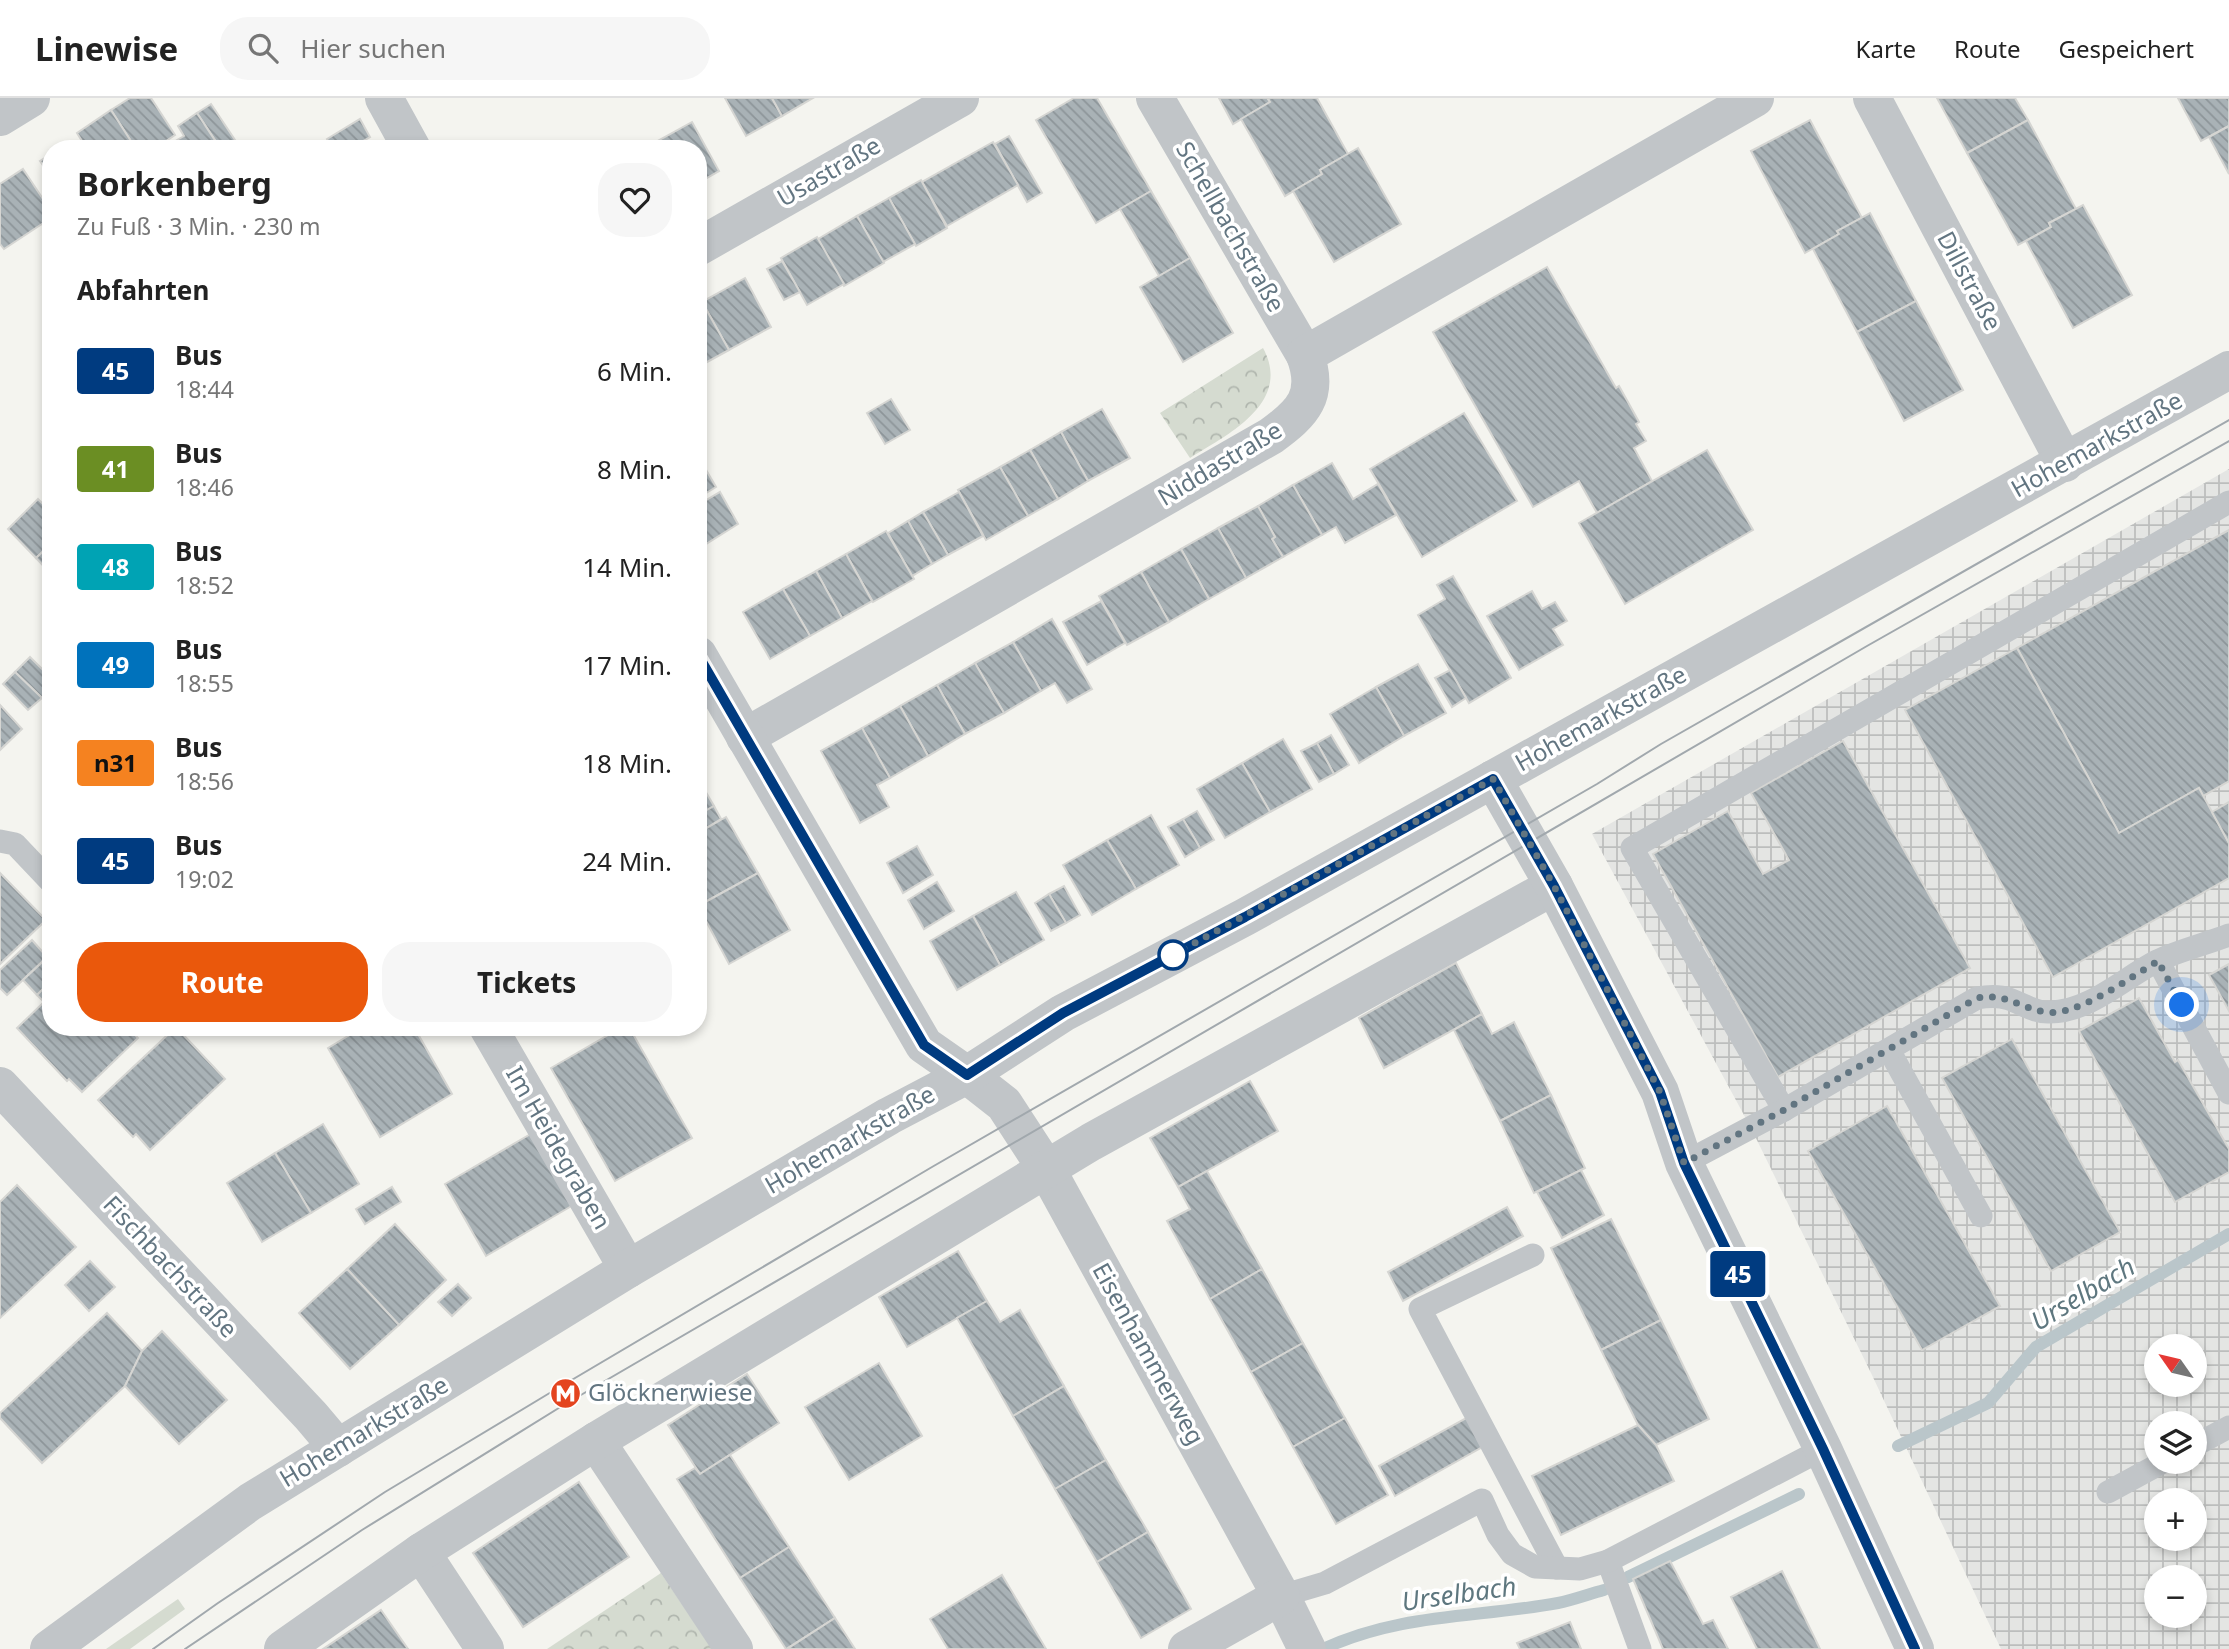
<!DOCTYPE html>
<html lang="de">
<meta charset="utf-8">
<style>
:root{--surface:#fff;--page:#f6f6f6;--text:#222;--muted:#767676;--line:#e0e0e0;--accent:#ea580c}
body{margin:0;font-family:"Noto Sans",sans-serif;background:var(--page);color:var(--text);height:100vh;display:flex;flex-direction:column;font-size:26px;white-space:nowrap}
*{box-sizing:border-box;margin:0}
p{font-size:23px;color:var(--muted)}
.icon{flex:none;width:38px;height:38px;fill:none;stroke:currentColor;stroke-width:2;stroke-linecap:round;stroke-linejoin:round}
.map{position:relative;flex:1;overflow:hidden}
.details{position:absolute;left:42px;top:42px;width:665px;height:896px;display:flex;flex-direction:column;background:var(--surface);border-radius:28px;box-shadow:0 4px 10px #0003}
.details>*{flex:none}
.badge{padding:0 14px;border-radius:5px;font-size:24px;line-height:46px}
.needle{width:46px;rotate:304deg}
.buttons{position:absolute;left:2144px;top:1236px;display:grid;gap:14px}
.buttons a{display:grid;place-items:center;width:63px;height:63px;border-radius:50%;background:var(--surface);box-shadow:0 4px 10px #0003;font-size:35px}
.you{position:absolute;width:35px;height:35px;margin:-18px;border:5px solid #fff;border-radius:50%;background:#1a73e8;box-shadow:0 0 0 10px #1a73e833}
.map>.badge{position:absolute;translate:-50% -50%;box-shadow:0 0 0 4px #fff}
h2{padding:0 35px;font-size:26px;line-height:63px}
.round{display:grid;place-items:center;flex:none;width:74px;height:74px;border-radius:28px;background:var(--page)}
.head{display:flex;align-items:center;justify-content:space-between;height:119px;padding:0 35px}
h1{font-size:33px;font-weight:700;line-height:52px}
.cta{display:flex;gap:14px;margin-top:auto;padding:14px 35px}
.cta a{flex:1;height:80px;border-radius:28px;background:var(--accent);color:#fff;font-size:28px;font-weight:700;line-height:80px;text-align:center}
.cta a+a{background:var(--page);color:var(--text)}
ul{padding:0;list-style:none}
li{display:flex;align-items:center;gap:21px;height:98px;padding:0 35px}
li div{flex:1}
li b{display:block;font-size:26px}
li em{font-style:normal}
li .badge{min-width:77px;font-weight:700;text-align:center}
header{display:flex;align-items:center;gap:42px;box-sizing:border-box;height:98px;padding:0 35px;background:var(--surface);border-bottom:2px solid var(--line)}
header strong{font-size:33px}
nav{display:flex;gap:38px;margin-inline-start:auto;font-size:24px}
.search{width:490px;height:63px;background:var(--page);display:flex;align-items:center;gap:18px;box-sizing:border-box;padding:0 24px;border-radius:28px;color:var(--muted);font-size:26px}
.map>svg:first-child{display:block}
.industrial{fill:url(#industrial-grid);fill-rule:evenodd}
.grass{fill:#d5dbd0}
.park{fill:url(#park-crowns)}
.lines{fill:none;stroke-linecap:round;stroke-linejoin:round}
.stream{stroke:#bac6ca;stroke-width:12}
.building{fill:url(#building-back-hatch);stroke:#d5d5d2;stroke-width:2}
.service{stroke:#c1c5c8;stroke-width:23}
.minor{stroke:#c1c5c8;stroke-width:38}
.tertiary{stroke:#c1c5c8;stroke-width:38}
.tram{stroke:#a1a8ad;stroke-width:2}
.line-casing{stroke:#fff;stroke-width:16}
.line{stroke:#003b80;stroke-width:10}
.walk{stroke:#627581;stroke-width:7;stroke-dasharray:0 12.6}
.stop-dot{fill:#fff;stroke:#003b80;stroke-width:3.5}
.labels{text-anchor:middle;stroke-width:7;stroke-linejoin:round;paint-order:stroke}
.street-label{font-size:24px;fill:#627581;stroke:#fff}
.poi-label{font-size:24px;fill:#627581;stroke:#fff;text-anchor:start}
.water-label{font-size:26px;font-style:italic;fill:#5e777f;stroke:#fff}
</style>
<header>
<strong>Linewise</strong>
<div class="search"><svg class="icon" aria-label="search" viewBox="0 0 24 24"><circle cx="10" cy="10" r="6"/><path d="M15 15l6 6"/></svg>Hier suchen</div>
<nav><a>Karte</a><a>Route</a><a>Gespeichert</a></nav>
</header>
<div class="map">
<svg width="2229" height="1551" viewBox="0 0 2229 1551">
<defs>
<pattern id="industrial-grid" width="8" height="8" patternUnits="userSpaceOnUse" patternTransform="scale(1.75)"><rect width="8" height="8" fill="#e4e5e3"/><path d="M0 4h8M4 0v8" fill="none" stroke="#bcbebd"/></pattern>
<pattern id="park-crowns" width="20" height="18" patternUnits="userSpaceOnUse" patternTransform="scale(1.75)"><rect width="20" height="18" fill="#d5dbd0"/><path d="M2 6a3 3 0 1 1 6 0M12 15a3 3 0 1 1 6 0" fill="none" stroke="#b0b6ae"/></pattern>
<pattern id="building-back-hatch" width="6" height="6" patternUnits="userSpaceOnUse" patternTransform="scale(1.75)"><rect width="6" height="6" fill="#a9b2b6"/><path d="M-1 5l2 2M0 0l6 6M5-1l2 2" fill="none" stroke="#8d9599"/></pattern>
</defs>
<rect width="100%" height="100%" fill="#f4f4ef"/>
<path class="industrial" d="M2229 371V1551H2001L1871 1275 1751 1030 1592 736ZM2156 1248H2194V1286H2156ZM2156 1325H2194V1363H2156ZM2156 1402H2194V1440H2156ZM2156 1479H2194V1517H2156Z"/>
<path class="grass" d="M178 1501 185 1511 130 1551H106Z"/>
<g class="park">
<path d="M1263 250C1293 305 1227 337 1190 360L1160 315Z"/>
<path d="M661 1475 712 1551H547Z"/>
</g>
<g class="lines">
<g class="stream">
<path d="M1898 1348 1988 1305 2036 1249 2229 1136"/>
<path d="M1628 1479 1799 1396"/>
<path d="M1323 1551C1401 1515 1476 1520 1558 1505 1573 1502 1589 1496 1604 1492"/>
</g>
</g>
<g class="building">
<path d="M130 0H151L175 37 154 51H136L111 12Z"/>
<path d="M725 0H772L782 18 746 38Z"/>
<path d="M772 0H813L782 18Z"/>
<path d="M1074 0H1097L1151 93 1096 125 1036 22Z"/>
<path d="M1219 0H1270L1268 1 1270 4 1233 26Z"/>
<path d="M1270 0H1317L1348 56 1320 72 1322 76 1285 98 1241 21 1270 4 1268 1Z"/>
<path d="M1937 0H2015L2028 22 1967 55Z"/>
<path d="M2178 0H2229V28L2201 43Z"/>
<path d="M211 6 235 42 221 51 197 15Z"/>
<path d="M111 12 136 51H87L77 35Z"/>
<path d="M197 15 216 44 205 51H183L177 42 184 38 178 28Z"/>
<path d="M360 21 370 39 349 51H333L327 41Z"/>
<path d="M1810 22 1862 120 1837 133 1839 136 1805 155 1751 53Z"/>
<path d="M2028 22 2076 111 2049 125 2051 129 2018 147 1967 55Z"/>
<path d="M692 24 719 73 698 85V51H660L656 44Z"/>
<path d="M2229 28V76L2209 39Z"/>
<path d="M1009 38 1042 95 1027 104 995 46Z"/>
<path d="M993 44 1018 87 947 128 922 84Z"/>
<path d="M1358 50 1401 126 1334 164 1293 93 1322 76 1320 72Z"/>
<path d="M51 56V79L40 63Z"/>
<path d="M23 71 51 113V120L4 151 0 146V86Z"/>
<path d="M921 82 947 130 916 148 889 100Z"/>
<path d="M1151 93 1190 160 1159 178 1120 111Z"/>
<path d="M889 100 915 146 883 164 857 118Z"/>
<path d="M2083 107 2132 197 2073 230 2026 143 2051 129 2049 125Z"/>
<path d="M1870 115 1916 203 1857 234 1813 151 1839 136 1837 133Z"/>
<path d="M857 118 884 165 844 188 818 141Z"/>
<path d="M817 139 844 186 807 207 781 160Z"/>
<path d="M1190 160 1233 235 1183 264 1140 189Z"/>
<path d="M782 163 800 194 784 202 767 171Z"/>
<path d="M1547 169 1616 290 1619 288 1639 324 1636 326 1646 343 1634 350 1652 383 1597 415 1579 383 1533 409 1433 234Z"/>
<path d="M745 180 771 229 729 252 702 204Z"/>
<path d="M1916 203 1963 292 1904 323 1857 234Z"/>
<path d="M702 204 729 252 698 269V206Z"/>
<path d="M891 301 910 332 885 346 867 315Z"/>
<path d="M1102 311 1130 360 1088 383 1061 334Z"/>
<path d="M1464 315 1517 403 1422 459 1370 371Z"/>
<path d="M1061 334 1088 383 1058 401 1030 352Z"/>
<path d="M1030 352 1058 401 1028 418 1000 369Z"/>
<path d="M1707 352 1753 432 1625 506 1579 425Z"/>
<path d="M698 358 716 389 698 400Z"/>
<path d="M1332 365 1353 401 1378 386 1396 417 1345 445 1336 429 1322 437 1293 387Z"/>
<path d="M1000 369 1028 418 986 442 958 392Z"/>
<path d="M1293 387 1322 437 1283 459 1272 441 1275 439 1258 408Z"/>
<path d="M720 394 738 426 706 446 698 432V407Z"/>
<path d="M959 394 983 438 948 457 923 414Z"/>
<path d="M38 401 51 414V446L36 460 8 431Z"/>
<path d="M1258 408 1275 439 1272 441 1283 459 1246 480 1218 430Z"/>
<path d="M923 414 948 457 932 466 908 423Z"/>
<path d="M908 423 932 466 912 478 888 435Z"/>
<path d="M1218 430 1246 480 1209 501 1181 451Z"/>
<path d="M2229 432V683L2203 698 2199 690 2119 735 2017 550Z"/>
<path d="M886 433 914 481 873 504 846 456Z"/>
<path d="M51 446V475H50L36 460Z"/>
<path d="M1181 451 1209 501 1169 524 1141 474Z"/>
<path d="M846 456 872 503 842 520 816 473Z"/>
<path d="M816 473 842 520 810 538 783 491Z"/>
<path d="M1141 474 1169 524 1127 547 1099 498Z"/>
<path d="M1453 478 1511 580 1469 605 1418 517 1445 501 1437 487Z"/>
<path d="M783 491 810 538 770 561 743 514Z"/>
<path d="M1532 493 1542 511 1555 504 1567 523 1553 531 1563 547 1519 572 1487 518Z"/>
<path d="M1101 503 1125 545 1087 567 1063 524Z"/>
<path d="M1052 521 1092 591 1067 605 1055 585 1041 593 1013 544Z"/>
<path d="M1013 544 1041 593 1004 615 975 565Z"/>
<path d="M2017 550 2119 735 2199 690 2229 745V780L2053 879 1905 612Z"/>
<path d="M30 559 51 580V590L42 600 15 574Z"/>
<path d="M975 565 1004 615 965 636 937 587Z"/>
<path d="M1418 566 1446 615 1404 638 1376 589Z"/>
<path d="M1450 572 1466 600 1452 609 1435 580Z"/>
<path d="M15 574 42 600 28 612 3 586Z"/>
<path d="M937 587 965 636 928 658 900 608Z"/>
<path d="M1376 589 1404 638 1359 665 1330 616Z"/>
<path d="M0 607 22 631 0 652Z"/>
<path d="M900 608 928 658 890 680 862 630Z"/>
<path d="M862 630 890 680 877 687 889 709 860 725 821 653Z"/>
<path d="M1331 637 1349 667 1334 676 1317 645Z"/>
<path d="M1283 641 1312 691 1270 714 1242 665Z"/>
<path d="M1843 643 1970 870 1778 979 1653 756 1728 713 1763 776 1789 762 1751 695Z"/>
<path d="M1317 645 1334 676 1319 684 1301 653Z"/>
<path d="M1242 665 1270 714 1225 740 1197 691Z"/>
<path d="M704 691 714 708 698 717V694Z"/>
<path d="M2229 704V745L2212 714Z"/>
<path d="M714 708 721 721 698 735V717Z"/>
<path d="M1197 713 1214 742 1200 750 1183 721Z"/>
<path d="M1151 717 1179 767 1136 791 1107 742Z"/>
<path d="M726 719 758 775 698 808V735Z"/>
<path d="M1183 721 1200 750 1185 759 1168 729Z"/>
<path d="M1107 742 1136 791 1092 817 1063 767Z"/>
<path d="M917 748 933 777 903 795 887 765Z"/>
<path d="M0 775 46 822 0 866Z"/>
<path d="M758 775 790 832 729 866 698 808Z"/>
<path d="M937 784 954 813 924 831 908 802Z"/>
<path d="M1064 788 1080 817 1066 825 1049 796Z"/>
<path d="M1016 794 1044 842 1000 867 973 818Z"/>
<path d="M1049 796 1066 825 1051 833 1035 805Z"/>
<path d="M973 818 1000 867 957 892 930 843Z"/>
<path d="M32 842 47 859 7 897 0 890V872Z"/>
<path d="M51 856V883L37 897 23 882Z"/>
<path d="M1456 865 1482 916 1384 970 1359 920Z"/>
<path d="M2229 866V913L2209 877Z"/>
<path d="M51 883V929H128L138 940 82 994 69 981 67 983 17 930 44 904 37 897Z"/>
<path d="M2139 900 2175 964 2178 962 2229 1051V1074L2175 1104 2079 933Z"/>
<path d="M1482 916 1492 936 1514 924 1551 997 1500 1023 1454 932Z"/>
<path d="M176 929 225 981 150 1052 136 1036 133 1039 98 1002Z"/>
<path d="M363 929H414L452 996 380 1039 328 950Z"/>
<path d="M622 929H629L692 1040 615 1083 551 970Z"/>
<path d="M2012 941 2120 1134 2051 1173 1942 980Z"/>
<path d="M1250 983 1278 1033 1178 1089 1150 1040Z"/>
<path d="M1551 997 1585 1070 1534 1095 1500 1023Z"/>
<path d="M1887 1008 2000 1208 1922 1252 1808 1053Z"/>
<path d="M323 1026 359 1086 311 1115 275 1055Z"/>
<path d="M534 1034 575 1106 486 1158 445 1086Z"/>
<path d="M275 1055 311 1115 262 1144 227 1085Z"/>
<path d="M1581 1072 1604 1117 1562 1140 1537 1094Z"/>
<path d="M1207 1073 1262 1171 1210 1201 1167 1123 1190 1111 1178 1089Z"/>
<path d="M17 1087 76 1149 0 1220V1104Z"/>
<path d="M392 1089 401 1104 365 1126 356 1111Z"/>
<path d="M1507 1109 1523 1138 1403 1203 1388 1174Z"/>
<path d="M1611 1121 1661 1222 1601 1252 1551 1150Z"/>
<path d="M395 1126 446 1182 399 1227 347 1171Z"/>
<path d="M958 1153 987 1203 907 1249 879 1199Z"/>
<path d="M90 1163 115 1189 89 1213 65 1187Z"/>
<path d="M347 1171 399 1227 350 1271 299 1215Z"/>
<path d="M1262 1171 1303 1245 1251 1274 1210 1201Z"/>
<path d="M458 1186 471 1200 452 1218 438 1204Z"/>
<path d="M987 1203 1000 1224 1020 1212 1064 1288 1013 1318 957 1220Z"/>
<path d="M107 1215 142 1253 125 1288 42 1365 0 1320V1315Z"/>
<path d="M1661 1222 1709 1321 1656 1347 1638 1327 1601 1252Z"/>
<path d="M162 1233 227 1302 179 1346 125 1288 142 1253Z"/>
<path d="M1303 1245 1345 1320 1293 1349 1251 1274Z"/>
<path d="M879 1265 922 1338 849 1382 805 1309Z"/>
<path d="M747 1276 779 1325 700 1376 668 1327Z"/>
<path d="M1064 1288 1106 1362 1055 1391 1013 1318Z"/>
<path d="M1468 1319 1484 1348 1395 1398 1379 1368Z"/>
<path d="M1345 1320 1388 1397 1336 1426 1293 1349Z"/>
<path d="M1638 1327 1656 1347 1674 1383 1561 1437 1532 1378Z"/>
<path d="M730 1357 789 1449 740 1480 677 1381 695 1370 700 1376Z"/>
<path d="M1106 1362 1148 1434 1097 1464 1055 1391Z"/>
<path d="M579 1384 629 1459 523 1529 473 1455Z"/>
<path d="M1148 1434 1191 1511 1141 1540 1097 1464Z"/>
<path d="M789 1449 835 1520 786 1551 740 1480Z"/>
<path d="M1670 1463 1703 1526 1713 1522 1728 1551H1663L1633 1481Z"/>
<path d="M1782 1473 1820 1551H1757L1731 1499Z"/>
<path d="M1002 1477 1046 1551H948L930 1521Z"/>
<path d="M381 1512 408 1551H323Z"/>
<path d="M835 1520 855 1551H787Z"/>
<path d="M1570 1524 1581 1551H1520L1517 1545Z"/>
</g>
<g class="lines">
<g class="service">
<path d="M0 743 15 746 51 784"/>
<path d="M2158 863 2229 995"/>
<path d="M1889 952 1981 1118"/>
<path d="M1784 1012 1632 750 2229 404"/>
<path d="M1684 1065 1784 1012 1977 900C1988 898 1998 897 2009 901 2023 906 2035 915 2050 914 2089 914 2124 880 2157 863 2180 852 2206 846 2229 837"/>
<path d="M1533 1157 1420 1211 1557 1470"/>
<path d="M2194 1348 2229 1329"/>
<path d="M2108 1394 2165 1363"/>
<path d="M1608 1463 1640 1551"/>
<path d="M1281 1498 1325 1485 1482 1402 1498 1437 1512 1456 1535 1469 1580 1471 1608 1463 1823 1351"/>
</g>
<g class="minor">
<path d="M1155 0 1305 257"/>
<path d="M1872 0 2065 365"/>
<path d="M0 19 31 0"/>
<path d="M698 149 960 0"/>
<path d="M745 639 1271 338C1303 315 1320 297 1305 257L1755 0"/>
<path d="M488 929 628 1171"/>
<path d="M967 977 1004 1006 1047 1072 1281 1498 1307 1551"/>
<path d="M0 988 311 1318 338 1350"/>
<path d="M596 1343 734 1551"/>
<path d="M421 1454 485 1551"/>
<path d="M283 1551 421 1454 596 1343 1091 1044 1554 788"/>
<path d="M1187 1551 1281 1498"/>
</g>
<g class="tertiary">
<path d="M384 0 412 51"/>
<path d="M698 557 924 947 967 977"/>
<path d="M1493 681 1554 788 1660 994 1684 1065 1823 1351 1915 1551"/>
<path d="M49 1551 250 1404 628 1171 889 1018 967 977 1063 915 1245 819 2229 272"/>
</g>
<g class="tram">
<path d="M153 1551 218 1505 385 1394 548 1296 932 1069 1597 686 1661 646 2229 322"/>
<path d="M185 1551 362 1432 562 1308 1867 548 2229 343"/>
</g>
</g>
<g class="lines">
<defs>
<path id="line" d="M698 557 924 947 967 977 1063 915 1245 819 1493 681 1554 788 1660 994 1684 1065 1823 1351 1915 1551"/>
</defs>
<use href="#line" class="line-casing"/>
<use href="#line" class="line"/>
<path class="walk" d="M1173 857 1493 681 1554 788 1660 994 1684 1065 1784 1012 1977 900C2008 895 2017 909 2045 914 2078 919 2130 879 2158 863L2182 907"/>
</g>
<defs>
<symbol id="metro-disc" viewBox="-11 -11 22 22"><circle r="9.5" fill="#e4441f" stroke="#fff"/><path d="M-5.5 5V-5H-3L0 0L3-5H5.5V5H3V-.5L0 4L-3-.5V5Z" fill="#fff"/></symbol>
</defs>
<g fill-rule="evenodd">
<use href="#metro-disc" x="548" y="1278" width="35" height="35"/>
</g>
<circle class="stop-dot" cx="1173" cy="857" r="14"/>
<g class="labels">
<g class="street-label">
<text transform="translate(829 74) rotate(-30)" y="8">Usastraße</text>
<text transform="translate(1230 129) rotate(60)" y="8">Schellbachstraße</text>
<text transform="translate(1969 183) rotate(62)" y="8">Dillstraße</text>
<text transform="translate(2097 347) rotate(-29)" y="8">Hohemarkstraße</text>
<text transform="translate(1220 366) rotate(-31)" y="8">Niddastraße</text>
<text transform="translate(1601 621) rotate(-29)" y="8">Hohemarkstraße</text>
<text transform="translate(850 1042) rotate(-30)" y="8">Hohemarkstraße</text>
<text transform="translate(558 1050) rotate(60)" y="8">Im Heidegraben</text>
<text transform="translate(170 1169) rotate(47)" y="8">Fischbachstraße</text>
<text transform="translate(1148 1256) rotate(61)" y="8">Eisenhammerweg</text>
<text transform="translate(364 1334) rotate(-31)" y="8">Hohemarkstraße</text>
</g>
<g class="poi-label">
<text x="588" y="1303">Glöcknerwiese</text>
</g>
<g class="water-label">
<text transform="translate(2083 1196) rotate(-31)" y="9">Urselbach</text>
<text transform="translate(1459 1496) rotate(-8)" y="9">Urselbach</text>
</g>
</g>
</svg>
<div class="buttons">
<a><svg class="needle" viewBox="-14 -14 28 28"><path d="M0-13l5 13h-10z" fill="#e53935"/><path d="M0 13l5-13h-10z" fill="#767676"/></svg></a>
<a><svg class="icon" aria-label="layers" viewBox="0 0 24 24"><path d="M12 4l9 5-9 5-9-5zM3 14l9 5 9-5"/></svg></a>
<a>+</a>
<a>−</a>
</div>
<div class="you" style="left:2182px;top:907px"></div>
<b class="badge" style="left:1738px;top:1176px;background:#003b80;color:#fff">45</b>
<section class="details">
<div class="head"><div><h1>Borkenberg</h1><p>Zu Fuß · 3 Min. · 230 m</p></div><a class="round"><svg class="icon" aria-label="heart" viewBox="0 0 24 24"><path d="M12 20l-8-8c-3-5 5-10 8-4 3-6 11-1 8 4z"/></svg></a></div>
<h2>Abfahrten</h2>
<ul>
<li><span class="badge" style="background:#003b80;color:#fff">45</span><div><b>Bus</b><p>18:44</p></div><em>6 Min.</em></li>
<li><span class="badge" style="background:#6b8e23;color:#fff">41</span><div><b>Bus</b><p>18:46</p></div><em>8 Min.</em></li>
<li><span class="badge" style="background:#00a3b4;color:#fff">48</span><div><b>Bus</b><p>18:52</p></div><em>14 Min.</em></li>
<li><span class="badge" style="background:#0072bc;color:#fff">49</span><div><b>Bus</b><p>18:55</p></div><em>17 Min.</em></li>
<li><span class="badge" style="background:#f58220;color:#111">n31</span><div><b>Bus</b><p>18:56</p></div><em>18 Min.</em></li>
<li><span class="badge" style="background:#003b80;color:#fff">45</span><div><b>Bus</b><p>19:02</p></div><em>24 Min.</em></li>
</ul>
<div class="cta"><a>Route</a><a>Tickets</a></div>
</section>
</div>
